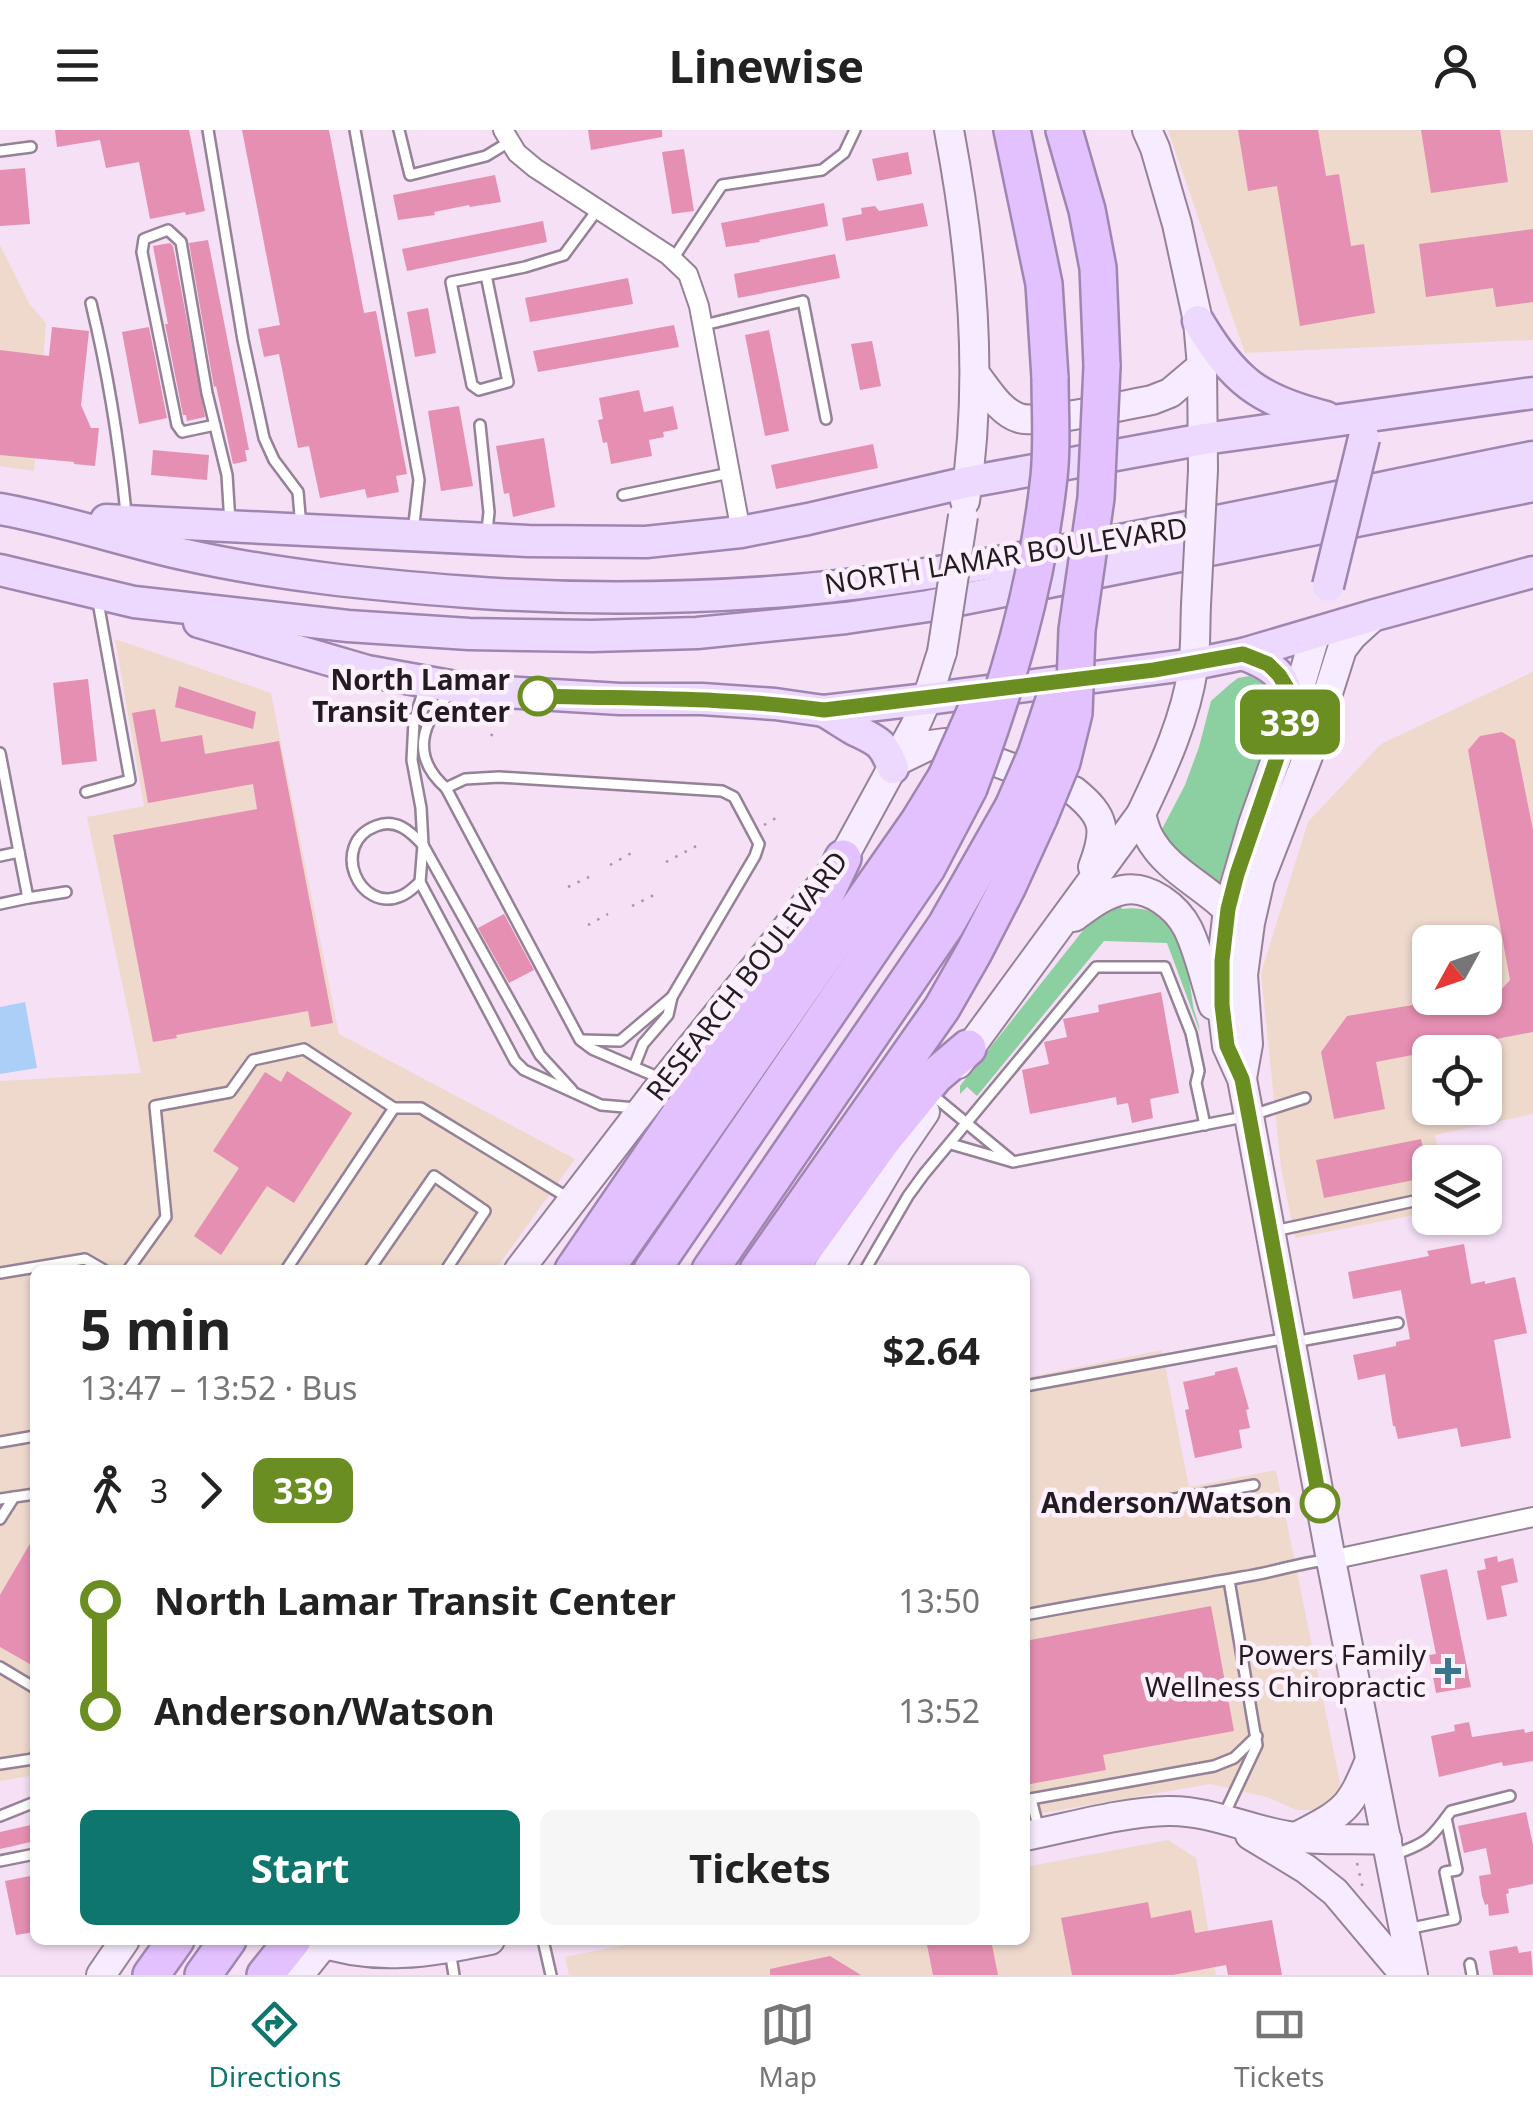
<!DOCTYPE html>
<meta charset="utf-8">
<style>
:root{--surface:#fff;--page:#f6f6f6;--text:#222;--muted:#767676;--line:#e0e0e0;--accent:#0f766e}
body{margin:0;font-family:"Noto Sans",sans-serif;background:var(--page);color:var(--text);height:100vh;display:flex;flex-direction:column;font-size:38px;white-space:nowrap}
*{box-sizing:border-box;margin:0}
p{font-size:32px;color:var(--muted)}
.icon{flex:none;width:55px;height:55px;fill:none;stroke:currentColor;stroke-width:2;stroke-linecap:round;stroke-linejoin:round}
.map{position:relative;flex:1;overflow:hidden}
.drawer{position:absolute;left:30px;top:1135px;width:1000px;height:680px;display:flex;flex-direction:column;background:var(--surface);border-radius:15px;box-shadow:0 2px 8px #0004}
.drawer>*{flex:none}
.badge{padding:0 20px;border-radius:15px;font-size:35px;line-height:65px}
.needle{width:65px;rotate:230deg}
.fabs{position:absolute;left:1412px;top:795px;display:grid;gap:20px}
.fabs a{display:grid;place-items:center;width:90px;height:90px;border-radius:15px;background:var(--surface);box-shadow:0 2px 8px #0004;font-size:50px}
.map>.badge{position:absolute;translate:-50% -50%;box-shadow:0 0 0 5px #fff}
.legs{display:flex;align-items:center;gap:15px;height:110px;padding:0 50px;font-size:32px}
.legs p{margin-inline-start:auto}
.headline{display:flex;align-items:center;justify-content:space-between;height:170px;padding:0 50px}
h1{font-size:55px;font-weight:700;line-height:75px}
.cta{display:flex;gap:20px;margin-top:auto;padding:20px 50px}
.cta a{flex:1;height:115px;border-radius:15px;background:var(--accent);color:#fff;font-size:40px;font-weight:700;line-height:115px;text-align:center}
.cta a+a{background:var(--page);color:var(--text)}
ul{padding:0 50px;list-style:none}
li{display:flex;align-items:center;gap:35px;height:110px;font-size:38px}
li i{display:grid;place-items:center;width:15px;height:100%;margin:0 12px;background:currentColor}
li i::after{content:'';width:25px;height:25px;margin:-12px;border:8px solid;border-radius:50%;background:var(--surface)}
li p{margin-inline-start:auto}
li:first-child i{background:linear-gradient(#0000 50%,currentColor 0)}
li:last-child i{background:linear-gradient(currentColor 50%,#0000 0)}
header{display:flex;justify-content:space-between;align-items:center;height:130px;padding:0 50px;background:var(--surface);font-size:45px;font-weight:700}
.tabs{display:flex;justify-content:space-around;align-items:center;height:140px;border-top:2px solid var(--line);background:var(--surface);font-size:28px;color:var(--muted)}
.tabs a{display:grid;justify-items:center;gap:5px}
.tabs .selected{color:var(--accent)}
.map>svg:first-child{display:block}
.commercial{fill:#efd9cd;fill-rule:evenodd}
.green{fill:#8cd0a2}
.water{fill:#abcff7}
.building{fill:#e58fb3}
.lines{fill:none;stroke-linecap:round;stroke-linejoin:round}
.lane-casing{stroke:#958296;stroke-width:14}
.street-casing{stroke:#958296;stroke-width:22}
.secondary-casing{stroke:#958296;stroke-width:32}
.primary-casing{stroke:#9f86b1;stroke-width:35}
.highway-casing{stroke:#9f86b1;stroke-width:40}
.path{stroke:#a595a5;stroke-width:2.5;stroke-dasharray:2.5 8;stroke-linecap:butt}
.lane{stroke:#fff;stroke-width:9}
.street{stroke:#fff;stroke-width:18}
.secondary{stroke:#f7ecff;stroke-width:28}
.primary{stroke:#eed9fe;stroke-width:30}
.highway{stroke:#e3c0fe;stroke-width:35}
.secondary-bridge-casing{stroke:#958296;stroke-width:32;stroke-linecap:butt}
.primary-bridge-casing{stroke:#9f86b1;stroke-width:35;stroke-linecap:butt}
.highway-bridge-casing{stroke:#9f86b1;stroke-width:40;stroke-linecap:butt}
.secondary-bridge{stroke:#f7ecff;stroke-width:28}
.primary-bridge{stroke:#eed9fe;stroke-width:30}
.highway-bridge{stroke:#e3c0fe;stroke-width:35}
.line-1-casing{stroke:#fff;stroke-width:22}
.line-1{stroke:#6b8e23;stroke-width:15}
.stop-1-dot{fill:#fff;stroke:#6b8e23;stroke-width:5}
.poi-dot{fill:#38768c;stroke:#fdf0fd;stroke-width:4}
.labels{text-anchor:middle;stroke-width:9;stroke-linejoin:round;paint-order:stroke}
.street-label{font-size:28px;fill:#221b22;stroke:#fdf0fd}
.stop-label{font-size:28px;font-weight:bold;fill:#221b22;stroke:#fdf0fd;text-anchor:end}
.poi-label{font-size:28px;fill:#221b22;stroke:#fdf0fd;text-anchor:end}
</style>
<header><svg class="icon" aria-label="menu" viewBox="0 0 24 24"><path d="M4 6h16M4 12h16M4 18h16"/></svg>Linewise<svg class="icon" aria-label="person" viewBox="0 0 24 24"><circle cx="12" cy="8" r="4"/><path d="M4 21q1-7 8-7t8 7"/></svg></header>
<div class="map">
<svg width="1533" height="1845" viewBox="0 0 1533 1845">
<rect width="100%" height="100%" fill="#f5e0f5"/>
<g class="commercial">
<path d="M1168 0H1533V210L1245 223Z"/>
<path d="M0 115 30 175 46 193 34 341 0 336Z"/>
<path d="M115 509 271 563 339 904 575 1029 495 1140H35V1645L0 1651V951L141 943 87 687 144 676Z"/>
<path d="M1533 542V984L1435 1005 1441 1032H1430V1082L1295 1108 1281 1038 1261 843 1308 692 1381 614ZM1430 812H1485V868H1430ZM1430 922H1485V978H1430Z"/>
<path d="M1162 1220 1189 1357 1276 1340 1341 1657 1331 1673 1318 1680H1296L1267 1667 1210 1654 1025 1686V1248Z"/>
<path d="M1168 1710 1196 1728 1216 1845H569L565 1827 650 1810H1025V1737Z"/>
</g>
<g class="green">
<path d="M1249 546 1266 554 1282 577 1237 695 1217 759 1174 728 1161 701 1185 655 1199 617 1211 571 1229 555 1238 548Z"/>
<path d="M1120 774 1122 779C1183 771 1187 836 1194 880 1196 887 1199 894 1200 902L1167 813 1104 811 977 966 967 957 960 964V956L963 952 1092 789 1098 784Z"/>
</g>
<path class="water" d="M25 872 37 938 0 944V877Z"/>
<g class="building">
<path d="M55 0H189L205 81 186 85 185 82 150 89 139 32 106 38 100 10 57 17Z"/>
<path d="M242 0H329L364 183 376 181 407 344 396 346 399 362 367 368 365 359 320 368 309 316 298 318 279 224 264 227 258 199 280 195Z"/>
<path d="M588 0H662V7L591 20Z"/>
<path d="M1238 0H1318L1326 46 1339 44 1351 116 1364 114 1375 183 1300 196 1277 56 1248 61Z"/>
<path d="M1421 0H1500L1508 52 1431 63Z"/>
<path d="M684 19 694 81 672 84 662 22Z"/>
<path d="M908 22 912 44 877 51 872 29Z"/>
<path d="M25 38 30 94 0 96V40Z"/>
<path d="M495 45 501 72 470 77 469 75 434 82 435 85 398 90 393 65Z"/>
<path d="M824 73 828 96 759 110 760 112 726 117 721 93Z"/>
<path d="M923 73 928 96 846 111 842 88 862 84 861 78 875 76 879 81Z"/>
<path d="M543 91 547 112 407 141 402 119Z"/>
<path d="M1533 99V172L1496 177 1493 158 1426 167 1419 114Z"/>
<path d="M208 110 249 320H245L247 331 233 334 216 256 214 257 189 113Z"/>
<path d="M170 113 173 116 205 287 187 291 186 285H183L165 194H168L153 116Z"/>
<path d="M835 124 840 148 738 168 734 144Z"/>
<path d="M628 148 633 174 530 192 525 168Z"/>
<path d="M428 178 436 223 415 227 407 182Z"/>
<path d="M674 195 679 217 538 242 533 221Z"/>
<path d="M52 197 89 201 81 275 91 298H99L95 336 74 334V332L0 325V220L49 226Z"/>
<path d="M149 197 167 288 139 294 122 202Z"/>
<path d="M769 200 789 301 765 306 745 205Z"/>
<path d="M872 211 881 256 860 260 851 214Z"/>
<path d="M639 260 644 282 673 276 678 299 663 302 664 307 649 310 652 326 611 334 607 312 603 313 598 290 603 289 599 268Z"/>
<path d="M459 276 473 356 441 361 428 281Z"/>
<path d="M544 308 555 377 513 387 509 363 504 364 496 316Z"/>
<path d="M873 314 878 338 776 359 771 335Z"/>
<path d="M153 320 209 325 207 350 151 345Z"/>
<path d="M88 549 97 631 62 635 53 553Z"/>
<path d="M179 556 256 582 253 599 175 577Z"/>
<path d="M155 579 161 612 202 605 205 624 279 611 333 893 311 897 308 881 176 905 177 908 153 912 113 705 257 679 253 654 148 673 132 583Z"/>
<path d="M1502 602 1515 610 1533 700V902L1376 932 1385 979 1334 989 1321 922 1347 886 1455 868H1485V862L1501 860 1510 850 1468 620 1480 606Z"/>
<path d="M504 784 534 840 509 853 478 798Z"/>
<path d="M1161 862 1179 963 1150 969 1153 988 1132 993 1128 973 1117 975 1116 967 1030 984 1022 940 1049 934 1044 912 1067 907 1063 889 1099 882 1098 875Z"/>
<path d="M287 941 352 983 294 1073 267 1056 221 1125 194 1106 239 1038 213 1021 265 942 281 952Z"/>
<path d="M1421 1009 1429 1047 1324 1068 1316 1030Z"/>
<path d="M1464 1114 1471 1154 1485 1151V1154L1515 1147 1527 1203 1494 1210 1511 1308 1461 1317 1457 1298 1398 1309 1395 1296H1393L1385 1244 1358 1250 1353 1225 1396 1216V1212L1410 1209 1401 1160 1353 1169 1348 1142 1429 1126 1427 1121Z"/>
<path d="M1237 1237 1249 1279 1246 1280 1250 1298 1239 1300 1242 1318 1195 1328 1185 1280 1189 1279 1183 1252 1215 1245V1242Z"/>
<path d="M35 1405V1537L0 1517V1465Z"/>
<path d="M1497 1426 1498 1432 1513 1428 1518 1452 1501 1456 1507 1486 1487 1490 1477 1441 1486 1439 1484 1429Z"/>
<path d="M1447 1439 1471 1557 1436 1563 1429 1525 1436 1524 1420 1445Z"/>
<path d="M1211 1476 1234 1601 1103 1625 1106 1640 1025 1655V1511Z"/>
<path d="M1469 1592 1472 1607 1524 1599 1525 1603 1533 1601V1631L1503 1636 1502 1632 1439 1647 1431 1606 1455 1601 1454 1595Z"/>
<path d="M1526 1682 1533 1715V1754L1508 1759 1509 1763 1506 1764 1509 1783 1489 1786 1488 1774 1485 1775 1482 1766 1479 1746 1491 1744 1486 1718 1464 1723 1458 1696Z"/>
<path d="M35 1694V1711L0 1719V1702Z"/>
<path d="M35 1745V1802L16 1805 5 1751Z"/>
<path d="M1148 1772 1151 1788 1191 1780 1195 1803 1272 1790 1282 1845H1228L1226 1835 1173 1845H1072L1061 1788Z"/>
<path d="M926 1810H991L998 1845H933Z"/>
<path d="M1517 1816 1519 1823 1531 1821 1533 1845H1493L1489 1821Z"/>
<path d="M830 1826 861 1845H770V1839Z"/>
</g>
<g class="lines">
<defs>
<g id="lane">
<path d="M208 0 243 210 264 308 274 330 298 362 301 397"/>
<path d="M355 0 419 350 413 402"/>
<path d="M399 0 410 45 486 26 509 12"/>
<path d="M0 21 31 17"/>
<path d="M673 129 722 55 822 40 844 23 855 0"/>
<path d="M486 145 451 152 472 255 479 260 508 252 486 145 525 137 564 125 598 79"/>
<path d="M91 173C108 243 119 312 126 383"/>
<path d="M704 195 803 171 826 289"/>
<path d="M215 295 182 302 177 295 142 122 144 109 168 100 181 112 207 263 227 345 230 393"/>
<path d="M480 295 489 382 487 401"/>
<path d="M623 365 730 343"/>
<path d="M425 556 414 591 412 630 421 678 423 715 420 752 515 931 524 940 601 975 636 978"/>
<path d="M451 563C420 593 411 627 446 658L580 910 592 919 662 949"/>
<path d="M0 623 19 722 0 726"/>
<path d="M446 658 465 649 499 647 722 661 734 667 759 714 755 726 672 867 668 885 643 914 634 937"/>
<path d="M86 662 130 650 98 472"/>
<path d="M420 752C414 757 409 763 401 766 359 784 329 714 376 696 396 688 410 701 423 715L540 925 572 960"/>
<path d="M28 768 66 762"/>
<path d="M0 774 28 768 19 722"/>
<path d="M581 910 620 911 672 867"/>
<path d="M935 967 1011 1030"/>
<path d="M394 978H421L570 1069"/>
<path d="M951 1014 1013 1032 1249 986 1305 968"/>
<path d="M1274 1101 1428 1068"/>
<path d="M128 1140 166 1087 155 976 230 962 253 930 304 919 394 978 286 1140"/>
<path d="M369 1140 434 1046 485 1081 446 1140"/>
<path d="M865 1140 908 1066 924 1044 1096 837H1165L1191 903 1199 941 1196 953 1205 995"/>
<path d="M0 1143 85 1129 104 1140"/>
<path d="M1294 1212 1398 1193"/>
<path d="M1025 1256 1288 1208"/>
<path d="M0 1312 35 1306"/>
<path d="M0 1369 35 1364"/>
<path d="M1169 1370 1254 1355"/>
<path d="M0 1389 14 1367"/>
<path d="M1025 1485C1097 1471 1170 1460 1242 1447 1271 1443 1298 1433 1327 1430"/>
<path d="M0 1537 35 1558"/>
<path d="M0 1634 33 1629 35 1626"/>
<path d="M1031 1669 1039 1700"/>
<path d="M1025 1670 1214 1636 1234 1628 1257 1606"/>
<path d="M0 1686 35 1672"/>
<path d="M1223 1687 1257 1615 1229 1450"/>
<path d="M1393 1725C1427 1713 1430 1710 1451 1681L1510 1666"/>
<path d="M0 1731 35 1724"/>
<path d="M1407 1799 1455 1789 1445 1742 1457 1740 1446 1688"/>
<path d="M543 1810 551 1845"/>
<path d="M450 1821 454 1845"/>
<path d="M1470 1834 1472 1845"/>
</g>
<g id="street">
<path d="M503 0 517 23 535 38 668 125 688 144 699 176 741 402"/>
<path d="M1331 1430 1533 1387"/>
</g>
<g id="secondary">
<path d="M949 0C972 122 984 247 965 371"/>
<path d="M1147 0 1155 18 1177 94 1198 191 1202 236 1203 340"/>
<path d="M975 244C987 259 1000 282 1019 288 1042 295 1124 275 1152 270L1170 263 1202 236"/>
<path d="M1316 502 1292 584 1253 694 1228 779 1222 831V875L1227 916 1242 949 1249 986 1331 1430 1413 1845"/>
<path d="M897 631 930 615 945 613 1074 661C1106 687 1107 700 1093 737"/>
<path d="M1141 684C1143 691 1145 700 1149 707 1168 743 1212 758 1236 790"/>
<path d="M1074 787C1089 776 1104 764 1123 760 1149 755 1177 777 1188 799 1199 822 1205 850 1213 875"/>
<path d="M958 934 1141 684C1163 638 1186 588 1193 538 1196 517 1195 496 1196 475"/>
<path d="M1242 948 1248 914 1243 845 1250 793 1260 749 1308 626 1342 519 1352 506 1375 485"/>
<path d="M519 1140 665 950 843 728 915 596 927 569 942 522"/>
<path d="M828 1140 899 1020 925 982"/>
<path d="M1250 1705 1306 1739 1335 1762 1405 1845"/>
<path d="M1300 1705C1346 1681 1350 1678 1370 1630"/>
<path d="M1025 1706C1071 1697 1122 1682 1168 1681 1212 1680 1252 1702 1295 1707 1325 1711 1357 1708 1387 1710"/>
<path d="M312 1810C376 1832 425 1823 490 1810"/>
<path d="M101 1845 125 1810"/>
<path d="M299 1845 327 1810"/>
</g>
<g id="primary">
<path d="M1198 191C1234 251 1258 270 1326 287"/>
<path d="M0 379C62 390 121 410 182 424 275 445 373 455 468 462 576 470 687 469 796 460 887 452 976 436 1066 420 1222 392 1377 358 1533 327"/>
<path d="M106 390 528 411 646 412 741 402 808 389 968 352 1204 309 1533 263"/>
<path d="M0 440 134 472 348 496 469 504 592 506 697 503 846 488 928 476 1533 356"/>
<path d="M199 492 367 541 472 560 620 569H702L775 574 824 581 927 569 1194 534 1243 524 1375 485 1533 442"/>
<path d="M1243 524C1280 539 1284 545 1292 584"/>
<path d="M824 581C834 587 843 593 853 599 877 611 883 611 893 638"/>
</g>
<g id="highway">
<path d="M1012 0 1044 154 1050 248"/>
<path d="M1064 0 1087 80 1098 138 1102 236"/>
<path d="M573 1140 815 787 843 728"/>
<path d="M605 1140 919 691 946 647"/>
<path d="M652 1140 927 738 969 658"/>
<path d="M710 1140 946 795 1013 677"/>
<path d="M758 1140 942 878 974 822 1008 756 1039 688"/>
<path d="M789 1140 882 1011 935 946 968 918"/>
<path d="M151 1845 176 1810"/>
<path d="M203 1845 228 1810"/>
<path d="M265 1845 293 1810"/>
</g>
</defs>
<use href="#lane" class="lane-casing"/>
<use href="#street" class="street-casing"/>
<use href="#secondary" class="secondary-casing"/>
<use href="#primary" class="primary-casing"/>
<use href="#highway" class="highway-casing"/>
<g class="path">
<path d="M491 606 493 603"/>
<path d="M764 695 776 688"/>
<path d="M666 732 702 713"/>
<path d="M610 735 635 721"/>
<path d="M568 757 589 747"/>
<path d="M632 776 658 763"/>
<path d="M588 795 608 784"/>
<path d="M1357 1733 1363 1759"/>
</g>
<use href="#lane" class="lane"/>
<use href="#street" class="street"/>
<use href="#secondary" class="secondary"/>
<use href="#primary" class="primary"/>
<use href="#highway" class="highway"/>
<defs>
<g id="secondary-bridge">
<path d="M1196 475 1203 340"/>
<path d="M942 522 963 386"/>
</g>
<path id="primary-bridge" d="M1328 456 1364 308"/>
<g id="highway-bridge">
<path d="M946 647 976 580"/>
<path d="M969 658C1006 560 1036 460 1048 355 1053 320 1050 283 1050 248"/>
<path d="M1013 677 1036 624 1058 558"/>
<path d="M1039 688 1062 632 1074 583 1077 500 1096 368 1102 236"/>
</g>
</defs>
<use href="#secondary-bridge" class="secondary-bridge-casing"/>
<use href="#primary-bridge" class="primary-bridge-casing"/>
<use href="#highway-bridge" class="highway-bridge-casing"/>
<use href="#secondary-bridge" class="secondary-bridge"/>
<use href="#primary-bridge" class="primary-bridge"/>
<use href="#highway-bridge" class="highway-bridge"/>
</g>
<g class="lines">
<defs>
<path id="line-1" d="M538 566C634 569 730 567 824 580L1154 540 1243 524 1268 534 1279 545 1287 558 1292 584 1237 744 1228 779 1222 831V875L1227 916 1242 949 1249 986 1320 1373"/>
</defs>
<use href="#line-1" class="line-1-casing"/>
<use href="#line-1" class="line-1"/>
</g>
<g class="stop-1-dot">
<circle cx="538" cy="566" r="18"/>
<circle cx="1320" cy="1373" r="18"/>
</g>
<path class="poi-dot" d="M1443 1526h10v10h10v10h-10v10h-10v-10h-10v-10h10z"/>
<g class="labels">
<g class="street-label">
<text transform="translate(1006 426) rotate(-9)" y="10">NORTH LAMAR BOULEVARD</text>
<text transform="translate(747 846) rotate(-52)" y="10">RESEARCH BOULEVARD</text>
</g>
<g class="stop-label">
<text x="510" y="560">North Lamar<tspan x="510" dy="32">Transit Center</tspan></text>
<text x="1292" y="1383">Anderson/Watson</text>
</g>
<g class="poi-label">
<text x="1426" y="1535">Powers Family<tspan x="1426" dy="32">Wellness Chiropractic</tspan></text>
</g>
</g>
</svg>
<div class="fabs">
<a><svg class="needle" viewBox="-14 -14 28 28"><path d="M0-13l5 13h-10z" fill="#e53935"/><path d="M0 13l5-13h-10z" fill="#767676"/></svg></a>
<a><svg class="icon" aria-label="locate" viewBox="0 0 24 24"><circle cx="12" cy="12" r="6"/><path d="M12 2v4M12 18v4M2 12h4M18 12h4"/></svg></a>
<a><svg class="icon" aria-label="layers" viewBox="0 0 24 24"><path d="M12 4l9 5-9 5-9-5zM3 14l9 5 9-5"/></svg></a>
</div>
<b class="badge" style="left:1290px;top:592px;background:#6b8e23;color:#fff">339</b>
<section class="drawer">
<div class="headline"><div><h1>5 min</h1><p>13:47 – 13:52 · Bus</p></div><b>$2.64</b></div>
<div class="legs"><svg class="icon" aria-label="walk" viewBox="0 0 24 24"><circle cx="13" cy="4" r="2"/><path d="M13 8l-2 6 4 7M11 14l-3 7M7 12l3-4h3l4 4"/></svg>3<svg class="icon" aria-label="forward" viewBox="0 0 24 24"><path d="M9 5l7 7-7 7"/></svg><b class="badge" style="background:#6b8e23;color:#fff">339</b></div>
<ul>
<li><i style="color:#6b8e23"></i><b>North Lamar Transit Center</b><p>13:50</p></li>
<li><i style="color:#6b8e23"></i><b>Anderson/Watson</b><p>13:52</p></li>
</ul>
<div class="cta"><a>Start</a><a>Tickets</a></div>
</section>
</div>
<nav class="tabs">
<a class="selected"><svg class="icon" aria-label="directions" viewBox="0 0 24 24"><path d="M12 3l9 9-9 9-9-9zM9 14v-3h6M13 9l2 2-2 2"/></svg>Directions</a>
<a><svg class="icon" aria-label="map" viewBox="0 0 24 24"><path d="M3 6l6-2 6 2 6-2v14l-6 2-6-2-6 2zM9 4v14M15 6v14"/></svg>Map</a>
<a><svg class="icon" aria-label="tickets" viewBox="0 0 24 24"><path d="M3 7h18v10H3zM15 7v10"/></svg>Tickets</a>
</nav>
